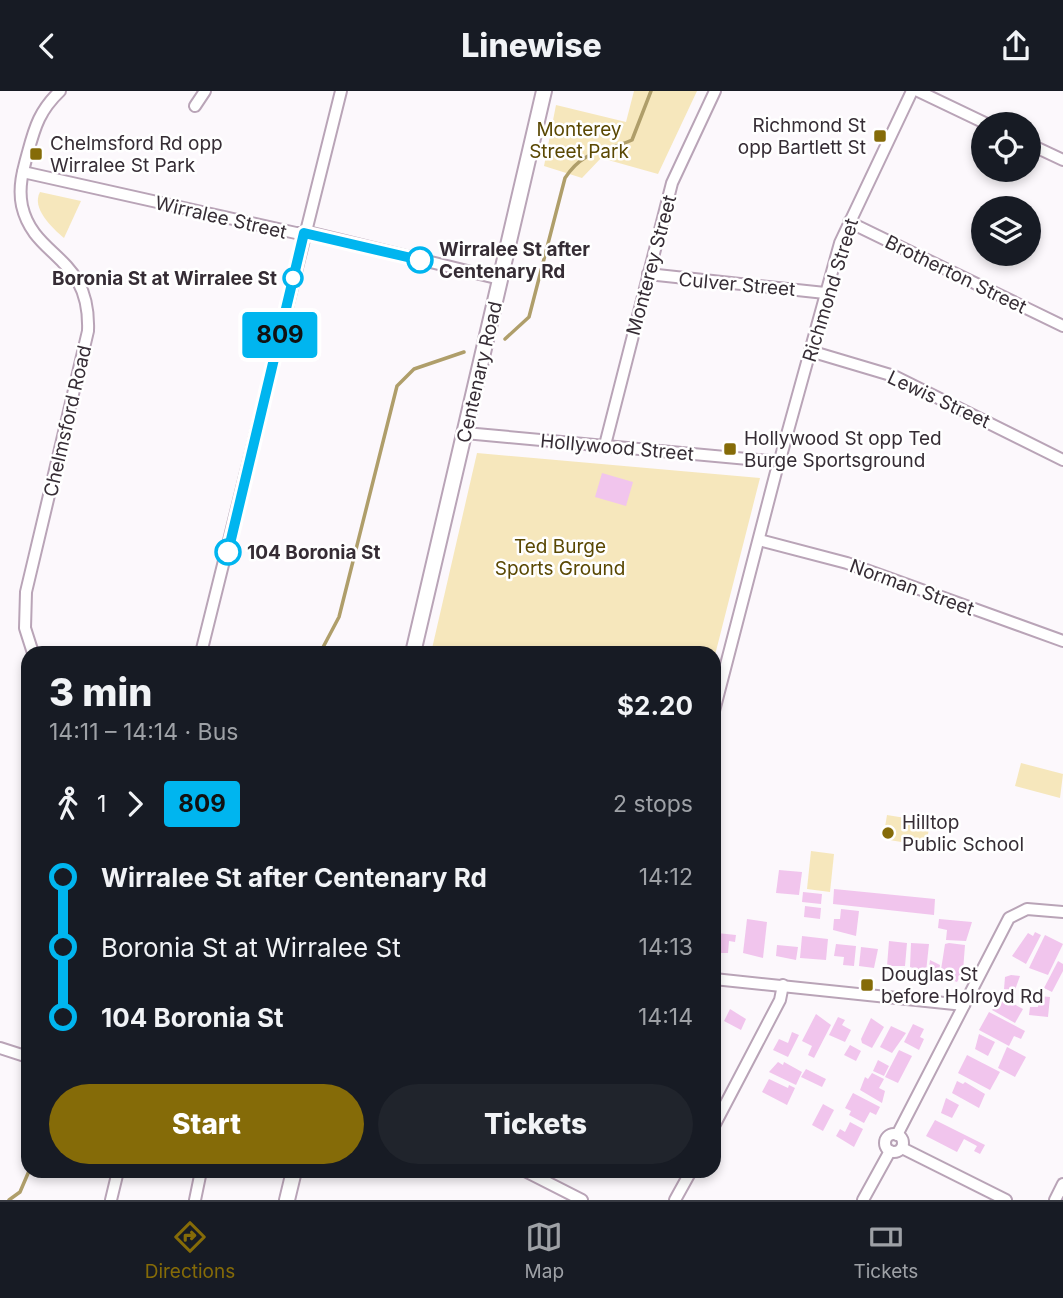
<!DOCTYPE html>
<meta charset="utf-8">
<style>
:root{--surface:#171b24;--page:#20242c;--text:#f1f3f6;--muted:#9ea1a6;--line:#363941;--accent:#856b08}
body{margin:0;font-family:Inter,sans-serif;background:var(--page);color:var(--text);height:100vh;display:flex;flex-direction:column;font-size:26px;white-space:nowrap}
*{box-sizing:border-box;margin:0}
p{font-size:23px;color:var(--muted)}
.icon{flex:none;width:38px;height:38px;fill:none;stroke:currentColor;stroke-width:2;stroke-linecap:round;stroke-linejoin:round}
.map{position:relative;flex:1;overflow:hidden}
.panel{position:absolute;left:21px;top:555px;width:700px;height:532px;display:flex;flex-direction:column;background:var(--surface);border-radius:21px;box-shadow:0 4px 10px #0003}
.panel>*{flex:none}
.badge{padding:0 14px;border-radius:5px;font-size:24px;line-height:46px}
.tools{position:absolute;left:971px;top:21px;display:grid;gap:14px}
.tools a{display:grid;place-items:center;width:70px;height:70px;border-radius:50%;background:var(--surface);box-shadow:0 4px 10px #0003;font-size:35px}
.map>.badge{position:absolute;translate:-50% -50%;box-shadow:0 0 0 4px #fff}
.legs{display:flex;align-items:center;gap:10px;height:77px;padding:0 28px;font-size:23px}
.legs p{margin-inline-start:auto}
.head{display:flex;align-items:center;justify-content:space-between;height:119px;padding:0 28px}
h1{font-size:38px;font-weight:800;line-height:52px}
.cta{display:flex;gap:14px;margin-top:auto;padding:14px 28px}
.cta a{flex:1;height:80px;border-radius:42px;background:var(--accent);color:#fff;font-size:28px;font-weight:800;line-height:80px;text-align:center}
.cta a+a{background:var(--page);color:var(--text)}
ul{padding:0 28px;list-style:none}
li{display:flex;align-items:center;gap:24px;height:70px;font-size:26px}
li i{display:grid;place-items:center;width:10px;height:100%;margin:0 9px;background:currentColor}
li i::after{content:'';width:18px;height:18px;margin:-9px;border:5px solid;border-radius:50%;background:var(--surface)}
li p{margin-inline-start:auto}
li:first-child i{background:linear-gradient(#0000 50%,currentColor 0)}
li:last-child i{background:linear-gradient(currentColor 50%,#0000 0)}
header{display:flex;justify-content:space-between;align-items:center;height:91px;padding:0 28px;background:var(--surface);font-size:32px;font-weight:800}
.tab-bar{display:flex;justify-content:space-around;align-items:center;height:98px;border-top:2px solid var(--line);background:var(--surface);font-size:19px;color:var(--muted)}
.tab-bar a{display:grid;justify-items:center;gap:4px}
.tab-bar .current{color:var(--accent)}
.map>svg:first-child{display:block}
.green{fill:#f6e7bc}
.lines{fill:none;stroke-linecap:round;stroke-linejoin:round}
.stream{stroke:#af9e6a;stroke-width:3.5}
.building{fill:#f1c5ed}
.minor-casing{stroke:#b9a4b7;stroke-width:14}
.major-casing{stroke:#b9a4b7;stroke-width:18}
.minor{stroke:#fff;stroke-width:10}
.major{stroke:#fff;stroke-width:14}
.line-1-casing{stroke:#fff;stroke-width:16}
.line-1{stroke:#00b5ef;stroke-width:10}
.poi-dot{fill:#856b08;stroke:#fff;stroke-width:2.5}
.stop-1-dot{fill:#fff;stroke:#00b5ef;stroke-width:3.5}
.labels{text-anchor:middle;stroke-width:5;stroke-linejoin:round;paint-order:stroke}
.poi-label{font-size:19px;fill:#362d35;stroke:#fff;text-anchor:start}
.park-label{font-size:19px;fill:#5a4803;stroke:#fff}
.street-label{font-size:19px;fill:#362d35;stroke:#fff}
.stop-label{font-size:19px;font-weight:bold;fill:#362d35;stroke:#fff;text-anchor:start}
</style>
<header><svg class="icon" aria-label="back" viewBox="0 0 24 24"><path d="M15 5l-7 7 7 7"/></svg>Linewise<svg class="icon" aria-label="share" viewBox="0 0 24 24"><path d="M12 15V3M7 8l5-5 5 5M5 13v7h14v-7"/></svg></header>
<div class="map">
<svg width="1063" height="1109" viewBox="0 0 1063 1109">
<rect width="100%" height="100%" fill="#fcf8fc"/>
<g class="green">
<path d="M634 0H697L658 83 601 67 582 87 544 75 556 14 626 31Z"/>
<path d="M40 101 81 110 64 147C52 137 31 117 40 101Z"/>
<path d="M477 362 760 387 714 568V562H431Z"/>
<path d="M1021 672 1063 683 1060 707 1015 695Z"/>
<path d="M887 724 930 731 926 755 883 748Z"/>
<path d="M811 760 834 763 830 801 807 798Z"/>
</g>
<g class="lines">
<g class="stream">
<path d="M505 248 529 226 565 87C584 58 603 62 632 49L651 0"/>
<path d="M320 562 339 526 397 295 414 278 464 261"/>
<path d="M9 1109 20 1101 29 1080"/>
</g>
</g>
<g class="building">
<path d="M602 382 633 391 626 415 595 406Z"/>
<path d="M779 779 802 781 799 804 776 802Z"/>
<path d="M834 798 935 808 934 824 833 813Z"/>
<path d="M803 801 822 803 821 813 802 811Z"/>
<path d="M805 815 821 817 820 828 804 826Z"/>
<path d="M841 818 859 820 856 845 833 839 834 828H840Z"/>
<path d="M747 828 767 831 763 867 743 862Z"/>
<path d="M939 828 972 831 966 850 946 849 947 839 938 837Z"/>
<path d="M1035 841 1041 844 1026 873 1012 865 1028 842 1033 845Z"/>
<path d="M717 842 736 844 735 851 729 850 728 862H715Z"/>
<path d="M1045 844 1063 853 1048 884 1029 877Z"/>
<path d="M802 845 828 848 826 869 800 867Z"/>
<path d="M889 850 907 852 905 875H887Z"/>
<path d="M911 852 929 853 926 881 910 876Z"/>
<path d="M949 852 965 854 963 880 957 891 940 885 945 853Z"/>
<path d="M836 853 856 855 854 875 843 874 844 866 834 865Z"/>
<path d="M777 854 798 856 796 869 776 865Z"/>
<path d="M861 856 878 858 874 877 859 875Z"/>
<path d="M930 869 940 874 938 885 928 884Z"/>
<path d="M1058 870 1063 873V880L1052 901 1044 897Z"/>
<path d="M1011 884 1020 885 1015 899 1004 898 1005 886Z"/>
<path d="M1039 905 1050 906 1048 926 1029 924 1030 916H1038Z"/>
<path d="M1003 907 1023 918 1015 932 992 919Z"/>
<path d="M730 918 746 928 741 939 724 930Z"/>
<path d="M989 921 1025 940 1021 948 1014 945 1009 955 979 939Z"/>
<path d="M816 923 831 934 814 967 808 964 812 955 802 950Z"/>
<path d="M838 926 845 929 842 934 851 939 845 951 829 944Z"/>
<path d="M871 927 884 936 872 957 862 952 861 948Z"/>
<path d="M913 933 924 938 920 946 924 948 919 959 904 951Z"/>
<path d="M891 935 906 942 892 962 880 956Z"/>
<path d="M792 941 799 944 788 966 773 959 779 948 788 952Z"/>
<path d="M979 943 995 951 988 965 975 958Z"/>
<path d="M850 954 861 960 856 970 844 964Z"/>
<path d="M1007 956 1026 966 1015 986 998 977Z"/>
<path d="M899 959 912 965 898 992 885 986Z"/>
<path d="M967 964 1000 981 990 999 958 982Z"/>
<path d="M878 969 889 975 884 985 873 980Z"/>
<path d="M778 971 783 974 784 971 802 981 796 994 769 981Z"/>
<path d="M806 978 826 988 822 996 801 986Z"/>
<path d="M872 982 884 988 879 997 885 1000 882 1012 860 999 865 986 868 988Z"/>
<path d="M769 988 788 997 789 994 795 997 787 1014 762 1001Z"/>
<path d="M957 990 963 993 965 991 985 1003 979 1017 952 1002Z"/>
<path d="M853 1002 880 1016 876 1024 870 1021 864 1032 849 1024 851 1020 845 1017Z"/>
<path d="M946 1007 959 1014 952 1027 941 1022Z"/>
<path d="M823 1013 834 1019 823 1040 812 1034Z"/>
<path d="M935 1029 985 1054 980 1063 974 1060 977 1055 964 1048 957 1061 926 1045Z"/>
<path d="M850 1031 863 1038 854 1056 836 1045 840 1038 845 1041Z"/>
</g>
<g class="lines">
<defs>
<g id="minor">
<path d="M918 0 987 33"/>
<path d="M195 15 205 0"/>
<path d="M1029 53 1063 69"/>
<path d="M23 81 296 142H312L500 188"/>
<path d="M849 131 1063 235"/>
<path d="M648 183 825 202"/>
<path d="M810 260 894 285 1063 369"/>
<path d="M465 342 769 370"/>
<path d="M605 354 672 92 715 0"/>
<path d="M781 365 840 152 912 0"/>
<path d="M759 449 847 472 1063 550"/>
<path d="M33 562 25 537 26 501 88 240C91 164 34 168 22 115 18 96 23 79 28 61 35 35 40 19 60 0"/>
<path d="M201 562 341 0"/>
<path d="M714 620 776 381"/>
<path d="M714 888 964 914"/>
<path d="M0 957 28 966"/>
<path d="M714 1035 780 909 783 894"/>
<circle cx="894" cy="1052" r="9"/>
<path d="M897 1044 1009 827 1027 818 1063 821"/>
<path d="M902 1057 1006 1109"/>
<path d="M525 1080 582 1109"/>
<path d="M111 1109 118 1080"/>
<path d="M195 1109 201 1080"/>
<path d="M675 1109 691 1080"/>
<path d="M863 1109 890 1060"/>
<path d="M1055 1109 1063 1093"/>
</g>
<g id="major">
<path d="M413 562 544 0"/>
<path d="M287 1109 294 1080"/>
</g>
</defs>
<use href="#minor" class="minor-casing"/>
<use href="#major" class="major-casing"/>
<use href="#minor" class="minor"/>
<use href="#major" class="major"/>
</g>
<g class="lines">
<defs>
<path id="line-1" d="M228 461 304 142 420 169"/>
</defs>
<use href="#line-1" class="line-1-casing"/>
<use href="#line-1" class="line-1"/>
</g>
<g class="poi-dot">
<rect x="873" y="38" width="14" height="14" rx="3.5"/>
<rect x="29" y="56" width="14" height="14" rx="3.5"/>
<rect x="723" y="351" width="14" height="14" rx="3.5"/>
<circle cx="888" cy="742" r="7"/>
<rect x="860" y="887" width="14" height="14" rx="3.5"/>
</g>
<g class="stop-1-dot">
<circle cx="420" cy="169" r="12"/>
<circle cx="293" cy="187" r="9"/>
<circle cx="228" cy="461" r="12"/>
</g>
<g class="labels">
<g class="poi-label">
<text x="866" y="41" text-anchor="end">Richmond St<tspan x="866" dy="22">opp Bartlett St</tspan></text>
<text x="50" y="59">Chelmsford Rd opp<tspan x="50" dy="22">Wirralee St Park</tspan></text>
<text x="744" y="354">Hollywood St opp Ted<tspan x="744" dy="22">Burge Sportsground</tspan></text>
<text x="902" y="738">Hilltop<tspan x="902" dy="22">Public School</tspan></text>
<text x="881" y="890">Douglas St<tspan x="881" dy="22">before Holroyd Rd</tspan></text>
</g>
<g class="park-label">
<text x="579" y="45">Monterey<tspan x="579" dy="22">Street Park</tspan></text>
<text x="560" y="462">Ted Burge<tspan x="560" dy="22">Sports Ground</tspan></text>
</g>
<g class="street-label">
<text transform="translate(221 126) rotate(13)" y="7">Wirralee Street</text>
<text transform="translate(651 174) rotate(-75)" y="7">Monterey Street</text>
<text transform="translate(956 183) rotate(26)" y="7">Brotherton Street</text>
<text transform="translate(737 193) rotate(5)" y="7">Culver Street</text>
<text transform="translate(830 199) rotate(-73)" y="7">Richmond Street</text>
<text transform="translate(479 281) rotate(-77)" y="7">Centenary Road</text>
<text transform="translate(939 308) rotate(25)" y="7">Lewis Street</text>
<text transform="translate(67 330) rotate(-77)" y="7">Chelmsford Road</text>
<text transform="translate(617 356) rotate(5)" y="7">Hollywood Street</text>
<text transform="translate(912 496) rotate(20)" y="7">Norman Street</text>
</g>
<g class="stop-label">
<text x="439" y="165">Wirralee St after<tspan x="439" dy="22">Centenary Rd</tspan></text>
<text x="277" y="194" text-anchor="end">Boronia St at Wirralee St</text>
<text x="247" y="468">104 Boronia St</text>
</g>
</g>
</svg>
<div class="tools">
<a><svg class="icon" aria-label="locate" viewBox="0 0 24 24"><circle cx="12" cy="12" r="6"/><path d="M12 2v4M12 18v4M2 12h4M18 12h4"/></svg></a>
<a><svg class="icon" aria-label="layers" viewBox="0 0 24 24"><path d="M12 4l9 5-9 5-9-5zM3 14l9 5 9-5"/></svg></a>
</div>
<b class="badge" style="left:280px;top:244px;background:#00b5ef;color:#111">809</b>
<section class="panel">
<div class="head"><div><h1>3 min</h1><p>14:11 – 14:14 · Bus</p></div><b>$2.20</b></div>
<div class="legs"><svg class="icon" aria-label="walk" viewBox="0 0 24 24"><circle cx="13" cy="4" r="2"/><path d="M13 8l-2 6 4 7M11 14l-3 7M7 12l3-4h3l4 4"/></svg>1<svg class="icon" aria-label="forward" viewBox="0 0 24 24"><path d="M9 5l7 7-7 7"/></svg><b class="badge" style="background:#00b5ef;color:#111">809</b><p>2 stops</p></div>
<ul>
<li><i style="color:#00b5ef"></i><b>Wirralee St after Centenary Rd</b><p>14:12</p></li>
<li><i style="color:#00b5ef"></i><span>Boronia St at Wirralee St</span><p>14:13</p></li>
<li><i style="color:#00b5ef"></i><b>104 Boronia St</b><p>14:14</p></li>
</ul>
<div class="cta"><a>Start</a><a>Tickets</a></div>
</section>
</div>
<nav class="tab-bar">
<a class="current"><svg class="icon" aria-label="directions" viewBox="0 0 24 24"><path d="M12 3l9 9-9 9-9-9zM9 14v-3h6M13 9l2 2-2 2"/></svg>Directions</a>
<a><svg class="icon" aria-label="map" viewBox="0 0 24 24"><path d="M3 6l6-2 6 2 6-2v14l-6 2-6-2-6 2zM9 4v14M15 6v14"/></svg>Map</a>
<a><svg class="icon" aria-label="tickets" viewBox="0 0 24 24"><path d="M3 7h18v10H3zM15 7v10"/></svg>Tickets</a>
</nav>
